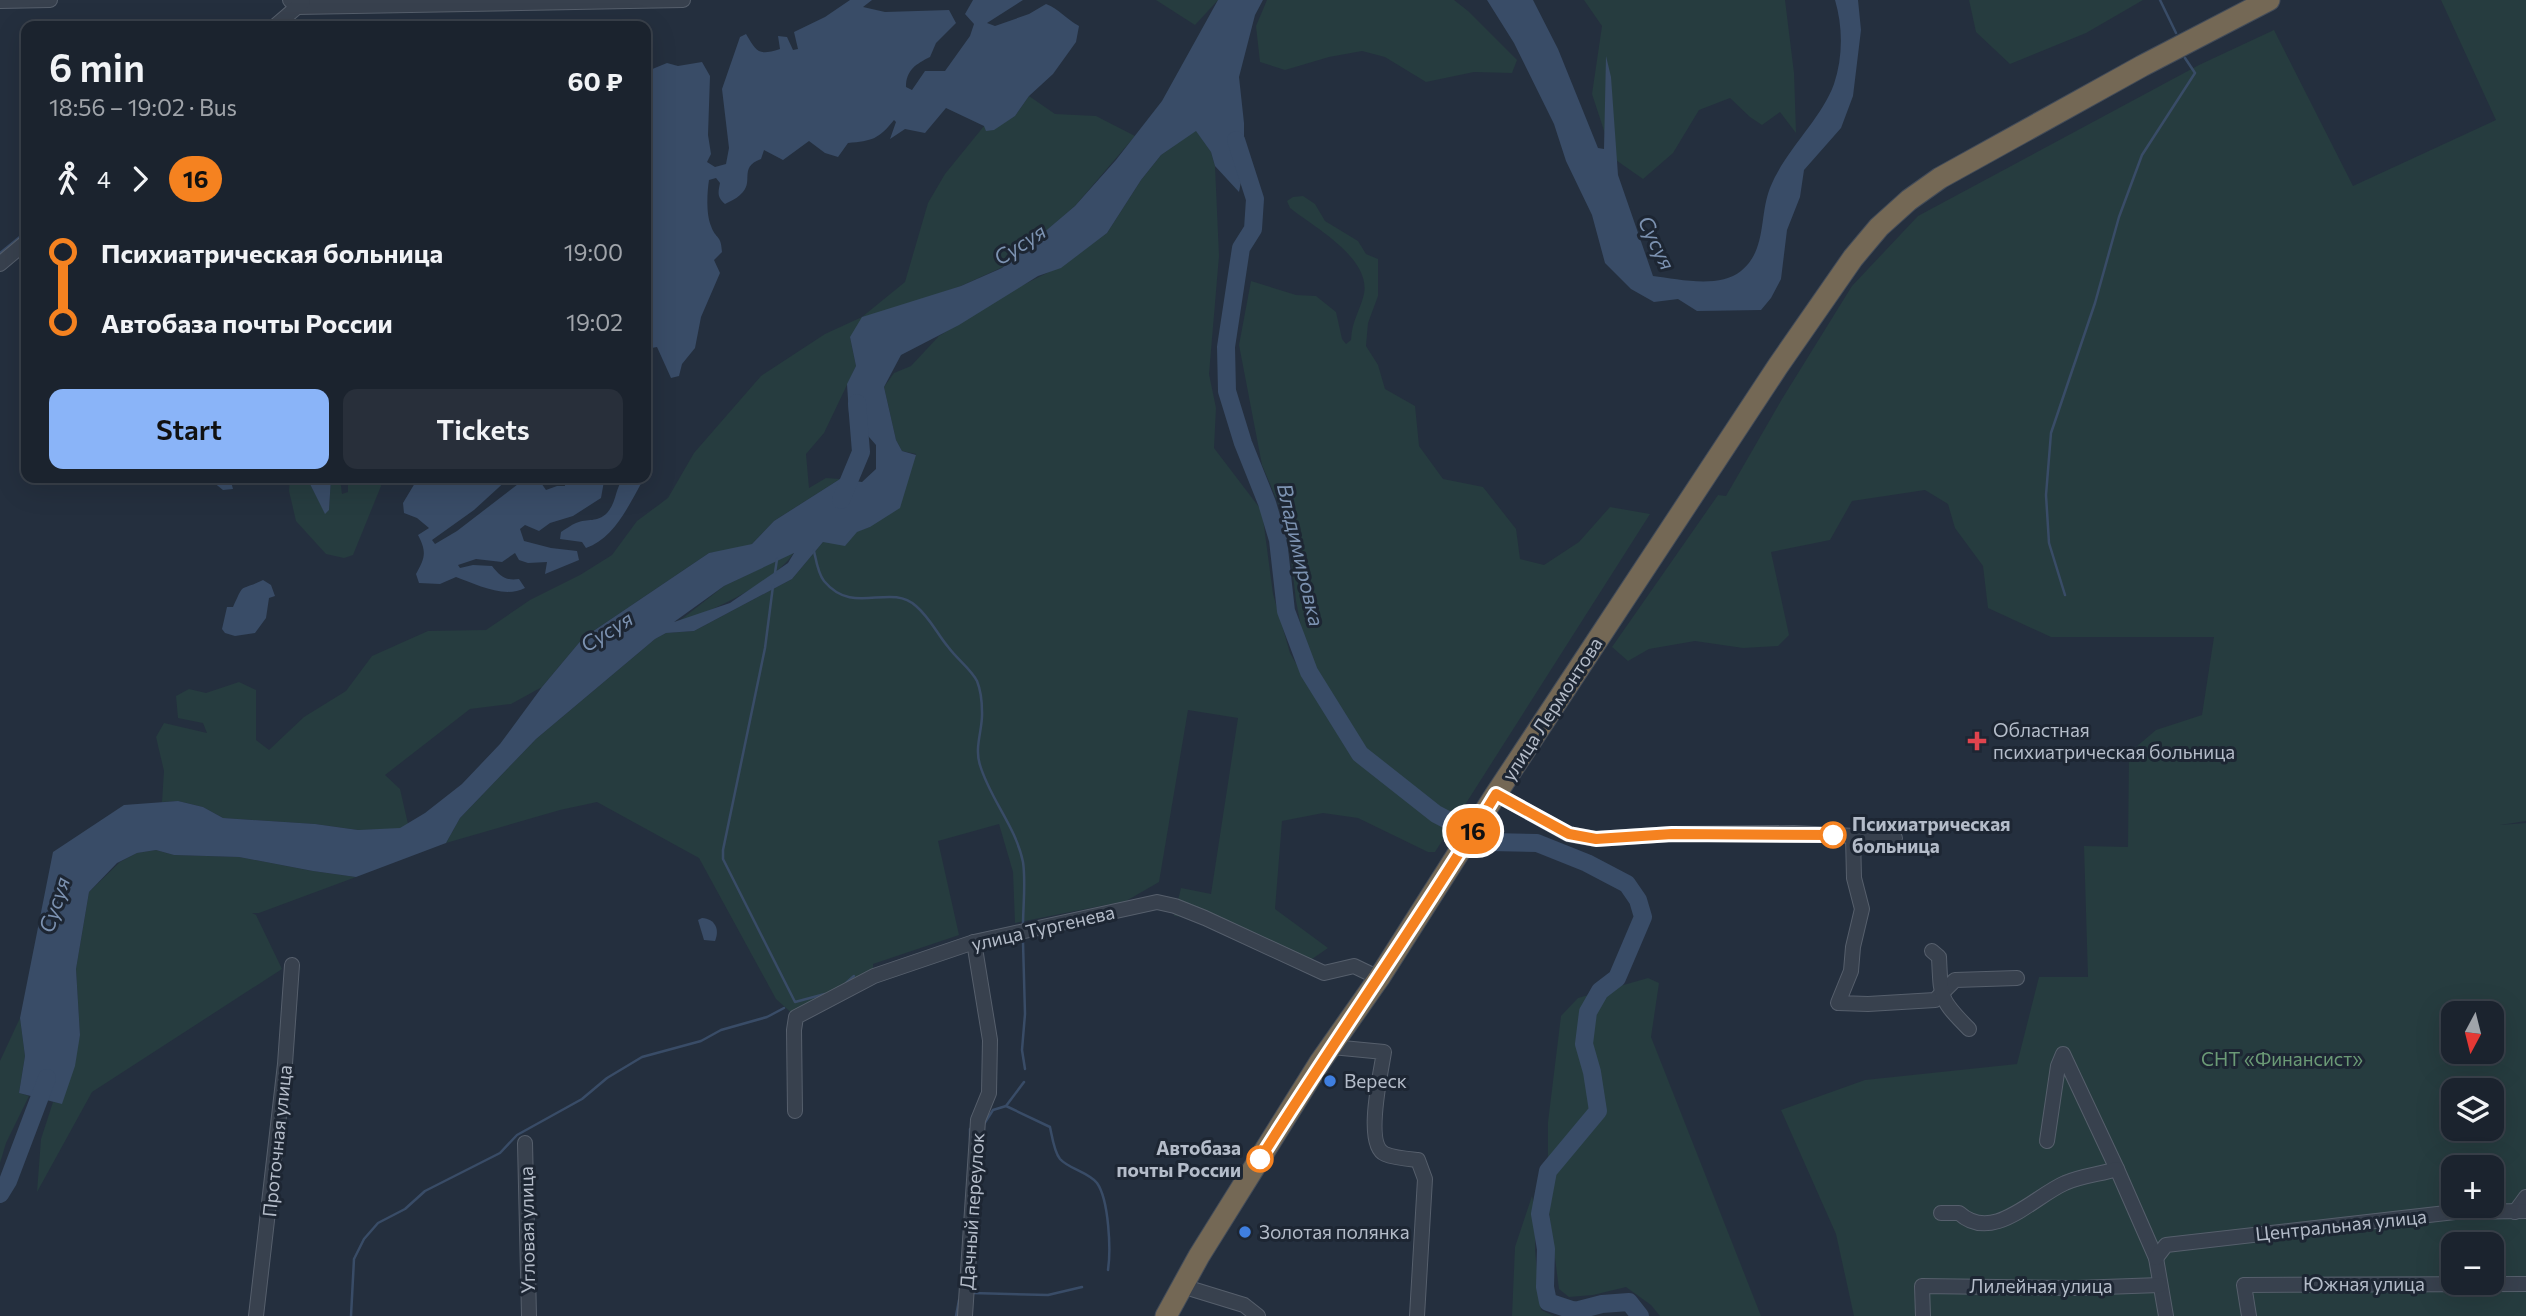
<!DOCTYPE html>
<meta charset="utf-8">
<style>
:root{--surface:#1b232e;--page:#282f3a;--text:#f1f3f6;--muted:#a0a4aa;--line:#39404a;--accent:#8ab4f8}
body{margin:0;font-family:Commissioner,sans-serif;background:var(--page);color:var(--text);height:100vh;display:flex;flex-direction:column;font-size:26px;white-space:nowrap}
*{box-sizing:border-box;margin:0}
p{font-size:23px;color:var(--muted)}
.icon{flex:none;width:38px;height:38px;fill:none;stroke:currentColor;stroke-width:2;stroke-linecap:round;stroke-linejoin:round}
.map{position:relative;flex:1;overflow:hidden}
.drawer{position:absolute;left:21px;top:21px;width:630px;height:462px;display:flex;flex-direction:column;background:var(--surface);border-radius:14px;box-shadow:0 7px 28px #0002,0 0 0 2px var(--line)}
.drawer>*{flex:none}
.badge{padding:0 14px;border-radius:23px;font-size:24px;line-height:46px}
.needle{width:46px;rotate:187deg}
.controls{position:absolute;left:2441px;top:1001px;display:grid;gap:14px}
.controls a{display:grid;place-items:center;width:63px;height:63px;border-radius:14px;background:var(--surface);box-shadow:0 7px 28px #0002,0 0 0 2px var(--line);font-size:35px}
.map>.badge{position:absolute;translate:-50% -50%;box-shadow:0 0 0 4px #fff}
.legs{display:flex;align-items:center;gap:10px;height:77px;padding:0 28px;font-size:23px}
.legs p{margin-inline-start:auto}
.headline{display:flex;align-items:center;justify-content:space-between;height:119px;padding:0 28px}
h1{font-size:38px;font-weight:600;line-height:52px}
.cta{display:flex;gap:14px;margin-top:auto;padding:14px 28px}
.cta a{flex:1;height:80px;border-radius:14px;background:var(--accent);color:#111;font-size:28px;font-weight:600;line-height:80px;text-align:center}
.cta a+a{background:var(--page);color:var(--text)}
ul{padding:0 28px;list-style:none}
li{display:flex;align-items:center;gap:24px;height:70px;font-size:26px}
li i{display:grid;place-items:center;width:10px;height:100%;margin:0 9px;background:currentColor}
li i::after{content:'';width:18px;height:18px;margin:-9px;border:5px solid;border-radius:50%;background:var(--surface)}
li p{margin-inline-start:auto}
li:first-child i{background:linear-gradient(#0000 50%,currentColor 0)}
li:last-child i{background:linear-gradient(currentColor 50%,#0000 0)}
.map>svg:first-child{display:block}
.green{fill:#263c3f;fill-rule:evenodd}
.water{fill:#394c67;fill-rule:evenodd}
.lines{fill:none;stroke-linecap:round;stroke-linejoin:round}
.stream{stroke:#394c67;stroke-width:2.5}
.river{stroke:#394c67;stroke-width:18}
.minor-casing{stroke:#565f6c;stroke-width:16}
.highway-casing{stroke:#434c59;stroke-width:23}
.minor{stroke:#38414e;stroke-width:14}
.highway{stroke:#746855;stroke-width:21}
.line-1-casing{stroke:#fff;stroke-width:16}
.line-1{stroke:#f58220;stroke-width:10}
.health-dot{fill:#e0444e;stroke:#1d2633;stroke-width:2.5}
.stop-1-dot{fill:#fff;stroke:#f58220;stroke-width:3.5}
.shop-dot{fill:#3f7fe0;stroke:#1d2633;stroke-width:2.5}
.labels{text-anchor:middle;stroke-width:6;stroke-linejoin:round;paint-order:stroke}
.street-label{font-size:19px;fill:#b4bcc9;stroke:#1d2633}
.poi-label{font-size:19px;fill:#b4bcc9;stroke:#1d2633;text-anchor:start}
.stop-label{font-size:19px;font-weight:bold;fill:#b4bcc9;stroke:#1d2633;text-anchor:start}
.park-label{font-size:19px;fill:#6b9a76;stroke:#1d2633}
.water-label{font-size:21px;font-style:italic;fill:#7c92b1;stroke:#1d2633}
</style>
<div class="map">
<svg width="2526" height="1316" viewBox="0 0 2526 1316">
<rect width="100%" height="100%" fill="#242f3e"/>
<g class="green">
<path d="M1156 0H1218L1195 25Z"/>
<path d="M1267 0H1454L1468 11 1517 60 1512 73 1474 72 1426 82 1385 57 1362 51 1329 57 1285 70 1260 62 1256 26Z"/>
<path d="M1584 0H1785L1794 73 1796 133 1780 112 1762 125 1750 117 1730 98 1699 110 1673 153 1643 179 1613 158 1592 94 1602 26Z"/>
<path d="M1969 0H2143L2086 33 2010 64 1976 32Z"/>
<path d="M2441 0H2526V821L2500 825 2526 823V1316H1854L1836 1234 1781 1110 1865 1080 2017 1064 2039 977H2088L2084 846 2128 847 2129 753 2156 730 2202 715 2214 637H2051L1988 608 1983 566 1955 528 1948 504 1925 490 1852 501 1830 540 1771 552 1789 635 1778 646 1743 648 1695 641 1649 649 1628 661 1612 647 1718 495 1726 496 1782 399 1852 286 1918 216 2199 65 2274 30 2353 186 2496 120ZM2454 1013H2492V1052H2454ZM2454 1090H2492V1129H2454ZM2454 1167H2492V1206H2454ZM2454 1244H2492V1283H2454Z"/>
<path d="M1029 96 1055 114 1096 116 1135 136 1075 206 1005 266 961 286 915 302 850 337 856 366 824 433 806 454 809 488 826 478 840 479 774 521 752 544 729 551 709 553 583 638 542 687 511 704 470 709 385 775 400 789 408 824 400 829 358 830 315 824 223 818 203 807 178 801 162 802 164 771 156 737 164 723 207 733 203 723 178 718 176 696 189 689 206 693 239 682 256 690V740L269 750 304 717 346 691 372 656 428 631 486 630 530 600 580 575 612 555 637 521 668 498 694 453 761 376 825 334 862 317 905 282 928 203 945 174 984 126 1005 122 1015 116Z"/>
<path d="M1196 130 1211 152 1215 166 1219 256 1209 374 1216 408 1214 448 1262 511 1273 594 1290 653 1315 697 1296 601 1287 524 1262 465 1239 345 1251 281 1296 295 1316 296 1336 312 1342 339 1346 344 1351 340C1352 320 1360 311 1364 294 1371 258 1314 227 1290 208L1287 201 1293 197 1303 196 1315 204 1325 221 1358 241 1366 254 1378 259V296L1368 323 1366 346 1378 365 1385 389 1415 406 1419 446 1443 479 1483 487 1516 529 1520 559 1544 565 1579 542 1610 507 1650 514 1435 852H1428L1358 818 1323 813 1282 821 1275 909 1328 948 1299 968 1185 917 1174 916 1181 888 1211 894 1238 718 1188 710 1159 882 1126 901 1015 923 1013 872 999 824 938 841 959 935 873 964 874 976 796 1017 776 999 699 858 597 802 560 810 446 843 460 818 536 739 655 639 666 633 694 631 792 579 823 542 870 527 916 454 902 451 896 440 884 387 894 373 911 366 939 336 1011 291 1063 265 1107 233 1141 180 1161 155Z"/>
<path d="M290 478H307L325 513 329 510 331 478H340L342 494 348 492V478H380L381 486 353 555 344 558 326 554 296 521 289 491Z"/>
<path d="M794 552C779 579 709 614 678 622L724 586Z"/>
<path d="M156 850 174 855 239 857 313 871 356 877 259 913H252L256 915 282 969 92 1092 37 1192 41 1139 53 1102 62 1103 80 1035 76 969 89 892 120 862 137 853Z"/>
<path d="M1648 978 1659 983 1651 1037 1761 1316H1660L1651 1305 1626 1287 1593 1295 1569 1297 1559 1289 1548 1204V1122L1561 1016 1578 998Z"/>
<path d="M20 1018 25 1056 19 1093 29 1096 6 1143 0 1163V1061Z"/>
<path d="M1532 1196 1535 1211V1250L1541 1310 1554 1316H1512L1515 1247Z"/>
</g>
<g class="water">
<path d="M850 0H872L863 7 885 12 949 10 956 23 936 43 930 57C916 64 906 70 906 87L912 90 925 71H945L970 36 974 24 965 14 973 0H1023L987 23 995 26 1029 14 1046 4C1059 9 1066 19 1079 26L1076 42 1053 74 1029 96 1015 116 994 130 986 131 984 126 946 108 925 133 905 129 890 139 896 122 894 120C879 139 872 141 848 143L838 157 825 153 809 141 783 160 764 150 761 159C737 168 756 182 740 195 736 199 730 201 725 204 717 197 718 193 720 183L716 178 709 180C707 193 706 214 711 226 716 240 721 234 722 252L714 260 720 273 701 317 695 348 682 364 679 376 671 378 657 347 646 349V66L650 70 667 63 678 66 702 62 710 76 708 135 711 154 707 162 715 167 726 164 729 148 722 89 740 37 746 34C757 52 758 56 780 49L778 36 787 37 793 50 798 49 794 32 825 17Z"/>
<path d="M1218 0H1263L1255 15 1239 77 1244 123V166L1239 192 1215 166 1211 152 1196 131 1161 155 1141 180 1107 233 1061 268 1038 276 959 325 901 355 884 387 896 440 902 451 916 455 900 508 870 527 857 532 845 546 823 542 792 579 694 631 666 633 655 639 536 739 460 818 446 843 356 877 313 871 239 857 174 855 156 850 137 853 117 863 89 892 76 969 80 1035 75 1066 62 1104 19 1093 25 1056 20 1018 53 852 124 805 178 801 203 807 223 818 315 824 358 830 400 828 425 813 462 784 500 744 542 687 583 638 709 553 752 544 774 521 840 479 862 482 876 469V445L849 414 847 384 856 366 850 337 862 317 961 286 1002 268 1075 206 1116 160 1162 101ZM794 553 788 563 730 603 674 622 724 586Z"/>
<path d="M1487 0H1533L1558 49 1598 148 1604 149 1606 56 1611 77 1618 175 1653 276C1678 279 1719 289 1741 271 1767 250 1759 216 1770 188 1785 150 1821 120 1834 84 1843 57 1843 27 1835 0H1858L1861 30 1853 96 1841 128 1804 170 1800 197 1787 230 1781 279 1771 298 1761 310 1697 311 1678 299 1654 302 1631 289 1605 263 1592 215 1566 161 1554 124 1514 43Z"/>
<path d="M208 478H230L233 489 223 490Z"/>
<path d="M307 478H331L329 510 325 514Z"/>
<path d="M418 478H509L474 510 432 540 435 544 457 531 522 481 539 480 546 490 557 486H565L564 478H619L604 481 601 498 573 516 550 523 539 531 525 525 520 529 524 541 551 548 577 551 579 560 545 574 547 562 528 563 519 560 515 553 502 562 476 559 458 565 460 568 473 565 492 566C500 576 505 581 519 579L525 588C504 599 476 584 456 577L440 584 419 583 416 574C425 558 427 552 418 535L429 528 417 518 404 513 403 503Z"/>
<path d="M624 478H644C630 503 615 538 586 548L582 542 560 539 561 532C566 529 571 525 576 523 588 518 597 523 607 513 617 502 615 487 624 478Z"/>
<path d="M263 580 271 585 275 596 269 598 266 618 255 633 235 636 225 633 222 629 227 607H233C245 581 238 592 263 580Z"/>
<path d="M702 918C715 919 720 929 715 941L704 940 698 920Z"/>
</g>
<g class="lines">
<g class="stream">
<path d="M2160 0 2176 33"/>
<path d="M0 253 26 232"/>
<path d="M814 551C816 560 818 574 824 581 854 617 889 582 916 606 931 619 937 634 949 648 957 659 971 669 977 681 981 691 982 701 982 712 983 729 974 747 980 765 990 799 1016 827 1023 862 1026 882 1023 906 1023 926"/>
<path d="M775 573 777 559"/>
<path d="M773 586 765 648 723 850V859L795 1002 825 994"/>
<path d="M2065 595 2049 543 2046 495 2051 433 2095 303 2119 217 2142 155 2195 73 2185 58"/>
<path d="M1023 942 1025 1014 1022 1050 1025 1069"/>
<path d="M846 983 854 976"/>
<path d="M1006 1106 1050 1127C1052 1136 1054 1152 1060 1159 1069 1169 1088 1172 1097 1183 1109 1200 1111 1250 1108 1270"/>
<path d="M984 1124 993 1110 1006 1106 1024 1082"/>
<path d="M970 1140V1129"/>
<path d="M972 1293 1048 1295 1082 1287"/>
<path d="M351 1316 354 1259 364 1239 378 1223 405 1209 425 1191 500 1153 517 1135 582 1099 607 1078 642 1057 701 1041 721 1030 767 1017 784 1008"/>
<path d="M956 1316 959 1300"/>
</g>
<g class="river">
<path d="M1236 140 1255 199 1253 229 1241 248 1226 347 1227 391 1243 443 1267 503 1278 540 1286 611 1309 672 1360 754 1436 814 1490 842 1537 843 1587 863 1627 884 1638 900 1643 917 1617 978 1600 991 1588 1012 1584 1044 1592 1072 1598 1111 1548 1171 1540 1214 1546 1249 1545 1287 1548 1302 1575 1311 1602 1304 1629 1302 1640 1316"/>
<path d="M841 500 861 452 857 403"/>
<path d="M0 1194 8 1181 47 1078"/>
</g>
<defs>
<g id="minor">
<path d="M290 0 297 7 683 0"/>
<path d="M0 1 50 0"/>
<path d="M275 26 303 2"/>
<path d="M0 264 26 242"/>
<path d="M1496 794 1568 834 1596 839 1672 834 1794 833 1895 838"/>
<path d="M1853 836 1854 878 1862 909 1853 947 1851 971 1838 1003 1868 1004 1935 1000 1955 980 2017 978"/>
<path d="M1932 951 1939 957C1941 998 1939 999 1969 1029"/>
<path d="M1332 1047 1384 1052C1381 1072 1364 1145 1385 1154 1394 1158 1408 1159 1418 1160L1425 1179 1417 1316"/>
<path d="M795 1111 794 1030 796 1017 874 976 974 942 1157 902 1175 906 1205 918 1324 973 1354 966 1379 978"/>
<path d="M2047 1141 2058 1066 2063 1054 2117 1169"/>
<path d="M525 1143 529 1316"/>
<path d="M2515 1212 2526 1197"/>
<path d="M1941 1213H1959C1993 1244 2033 1197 2065 1183 2080 1176 2101 1174 2117 1169L2156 1258 2166 1316"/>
<path d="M2156 1258 2166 1245 2455 1212 2526 1211"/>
<path d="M1182 1286 1244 1305 1258 1316"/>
<path d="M256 1316 285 1064 292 965"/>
<path d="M965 1316 978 1120 989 1093 990 1040 974 942"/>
<path d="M1923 1316 1922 1286 2076 1288 2160 1285"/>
<path d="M2249 1316 2244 1285 2526 1284"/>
</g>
<path id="highway" d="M1166 1316 1199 1256 1320 1062 1379 978 1496 794 1778 366 1853 258 1879 227 1909 200 1940 178 2142 66 2269 0"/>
</defs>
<use href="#minor" class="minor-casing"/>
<use href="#highway" class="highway-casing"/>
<use href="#minor" class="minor"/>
<use href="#highway" class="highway"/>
</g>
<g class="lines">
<defs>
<path id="line-1" d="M1260 1159C1337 1036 1421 918 1496 794L1569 834 1596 839 1672 834 1833 835"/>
</defs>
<use href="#line-1" class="line-1-casing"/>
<use href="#line-1" class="line-1"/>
</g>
<path class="health-dot" d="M1973.5 730.5h7v7h7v7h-7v7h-7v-7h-7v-7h7z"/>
<g class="stop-1-dot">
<circle cx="1833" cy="835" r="12"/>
<circle cx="1260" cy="1159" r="12"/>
</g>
<g class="shop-dot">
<circle cx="1330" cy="1081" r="7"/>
<circle cx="1245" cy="1232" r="7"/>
</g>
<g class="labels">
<g class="street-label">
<text transform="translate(1552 709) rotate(-57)" y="7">улица Лермонтова</text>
<text transform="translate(1043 928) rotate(-13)" y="7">улица Тургенева</text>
<text transform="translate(277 1141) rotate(-84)" y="7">Проточная улица</text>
<text transform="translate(972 1211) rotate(-86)" y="7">Дачный переулок</text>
<text transform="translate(2341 1225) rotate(-6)" y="7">Центральная улица</text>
<text transform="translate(527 1230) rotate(-91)" y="7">Угловая улица</text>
<text x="2364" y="1291">Южная улица</text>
<text x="2041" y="1293">Лилейная улица</text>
</g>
<g class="poi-label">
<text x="1993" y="737">Областная<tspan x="1993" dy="22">психиатрическая больница</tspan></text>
<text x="1344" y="1088">Вереск</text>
<text x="1259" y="1239">Золотая полянка</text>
</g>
<g class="stop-label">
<text x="1852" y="831">Психиатрическая<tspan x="1852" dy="22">больница</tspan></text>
<text x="1241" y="1155" text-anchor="end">Автобаза<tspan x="1241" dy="22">почты России</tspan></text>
</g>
<g class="park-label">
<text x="2282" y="1066">СНТ «Финансист»</text>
</g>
<g class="water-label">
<text transform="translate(1656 243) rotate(64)" y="7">Сусуя</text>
<text transform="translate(1020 245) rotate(-33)" y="7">Сусуя</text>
<text transform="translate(1300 555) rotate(77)" y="7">Владимировка</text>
<text transform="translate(607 632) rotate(-32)" y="7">Сусуя</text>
<text transform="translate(55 905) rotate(-72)" y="7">Сусуя</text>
</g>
</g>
</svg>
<div class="controls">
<a><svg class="needle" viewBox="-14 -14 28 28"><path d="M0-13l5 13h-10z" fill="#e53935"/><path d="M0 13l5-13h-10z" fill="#a0a4aa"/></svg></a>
<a><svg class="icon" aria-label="layers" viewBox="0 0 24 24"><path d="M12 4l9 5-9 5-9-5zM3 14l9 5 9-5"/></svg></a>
<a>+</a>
<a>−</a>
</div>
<b class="badge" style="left:1473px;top:831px;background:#f58220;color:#111">16</b>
<section class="drawer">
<div class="headline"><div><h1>6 min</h1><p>18:56 – 19:02 · Bus</p></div><b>60 ₽</b></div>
<div class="legs"><svg class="icon" aria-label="walk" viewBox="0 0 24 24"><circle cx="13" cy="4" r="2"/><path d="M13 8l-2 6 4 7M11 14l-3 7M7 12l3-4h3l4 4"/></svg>4<svg class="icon" aria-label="forward" viewBox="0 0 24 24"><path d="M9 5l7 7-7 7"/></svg><b class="badge" style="background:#f58220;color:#111">16</b></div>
<ul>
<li><i style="color:#f58220"></i><b>Психиатрическая больница</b><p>19:00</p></li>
<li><i style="color:#f58220"></i><b>Автобаза почты России</b><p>19:02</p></li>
</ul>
<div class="cta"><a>Start</a><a>Tickets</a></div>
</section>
</div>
